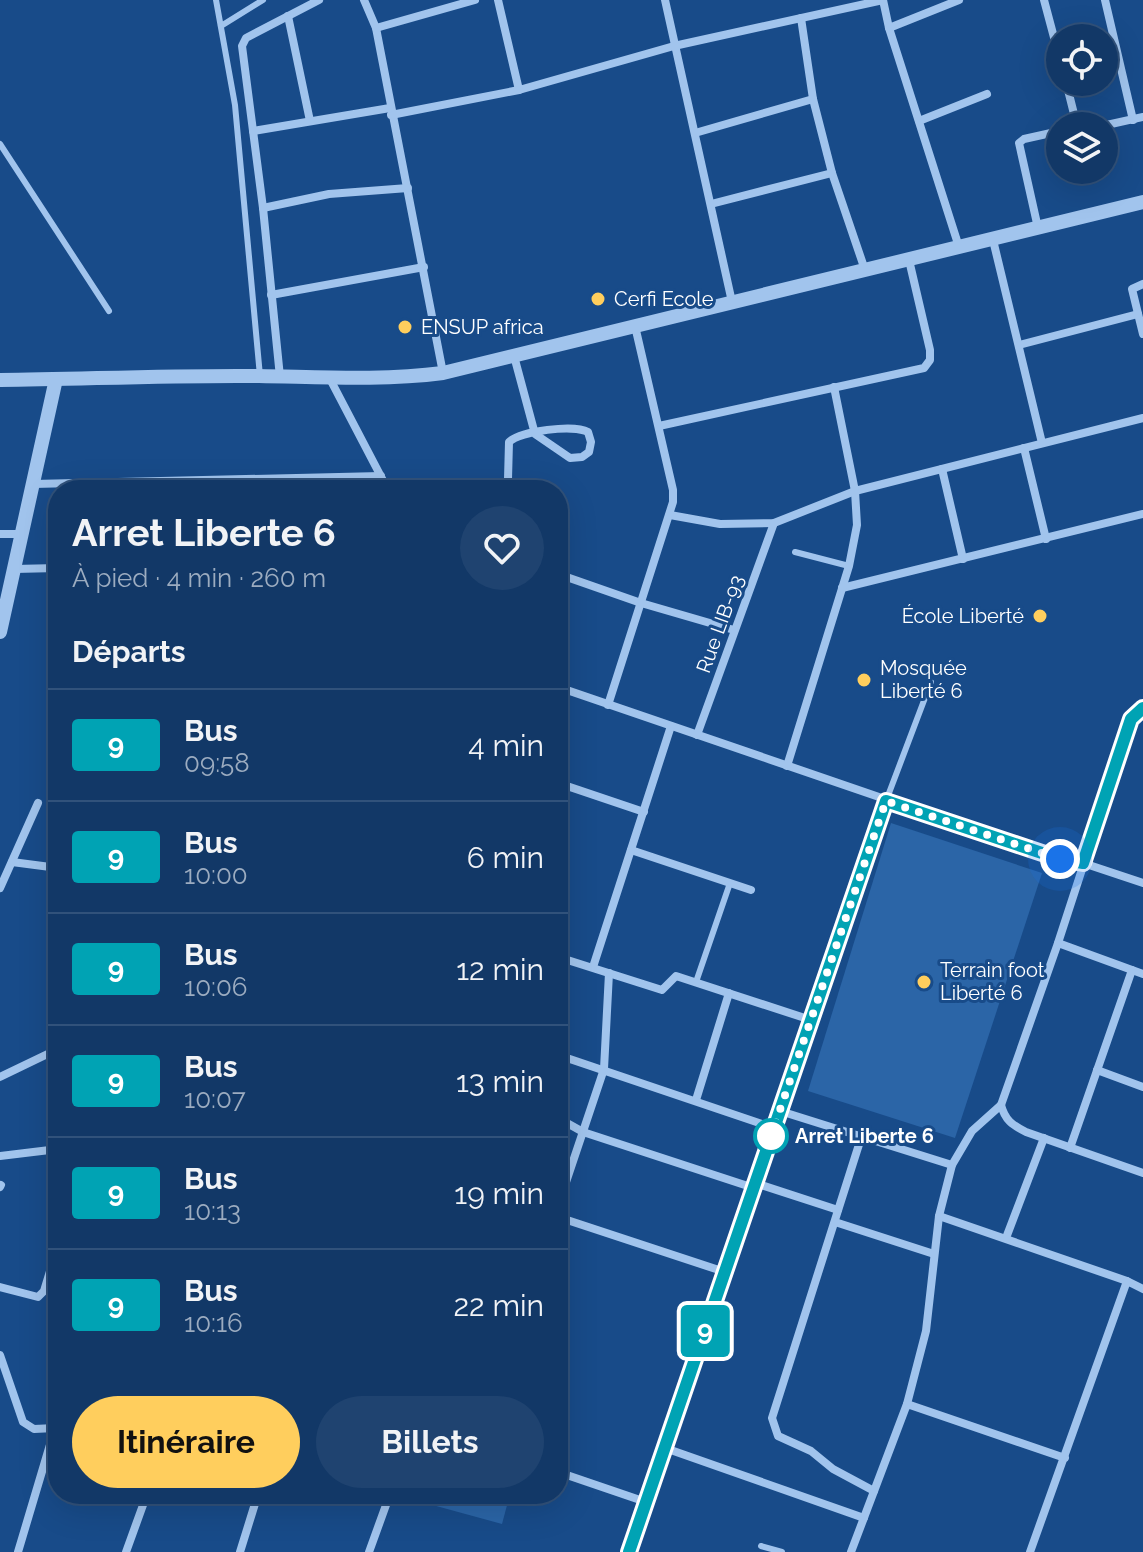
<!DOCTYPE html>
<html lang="fr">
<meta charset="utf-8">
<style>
:root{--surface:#123867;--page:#1f4370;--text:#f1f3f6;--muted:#9cacc0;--line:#31527b;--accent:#ffce5d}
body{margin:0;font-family:Raleway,sans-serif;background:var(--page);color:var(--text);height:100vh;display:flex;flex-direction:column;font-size:30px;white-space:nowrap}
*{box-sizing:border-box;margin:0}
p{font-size:26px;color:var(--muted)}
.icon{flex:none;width:44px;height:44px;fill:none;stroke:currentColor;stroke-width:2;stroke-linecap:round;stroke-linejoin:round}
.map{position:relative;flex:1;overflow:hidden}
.panel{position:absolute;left:48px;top:480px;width:520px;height:1024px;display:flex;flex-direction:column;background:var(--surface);border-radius:32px;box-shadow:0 8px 32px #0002,0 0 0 2px var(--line)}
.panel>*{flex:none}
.badge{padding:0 16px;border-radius:6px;font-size:28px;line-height:52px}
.tools{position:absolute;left:1046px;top:24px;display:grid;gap:16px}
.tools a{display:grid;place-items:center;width:72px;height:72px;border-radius:50%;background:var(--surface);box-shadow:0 8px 32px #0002,0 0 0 2px var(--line);font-size:40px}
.you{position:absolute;width:40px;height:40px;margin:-20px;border:6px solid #fff;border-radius:50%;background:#1a73e8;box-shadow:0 0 0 12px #1a73e833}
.map>.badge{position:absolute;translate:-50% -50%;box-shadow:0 0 0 4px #fff}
h2{padding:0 24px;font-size:30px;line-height:72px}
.round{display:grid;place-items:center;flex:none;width:84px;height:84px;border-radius:42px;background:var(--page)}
.headline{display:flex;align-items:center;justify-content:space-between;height:136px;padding:0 24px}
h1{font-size:38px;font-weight:700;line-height:60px}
.action{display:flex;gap:16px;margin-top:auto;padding:16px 24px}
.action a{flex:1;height:92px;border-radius:48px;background:var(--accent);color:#111;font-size:32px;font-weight:700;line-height:92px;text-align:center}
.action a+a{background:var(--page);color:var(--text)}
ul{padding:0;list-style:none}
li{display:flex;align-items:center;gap:24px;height:112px;padding:0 24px;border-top:2px solid var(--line)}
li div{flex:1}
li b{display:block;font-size:30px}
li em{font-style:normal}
li .badge{min-width:88px;font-weight:700;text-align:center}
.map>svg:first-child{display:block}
.garden{fill:#2b65a7}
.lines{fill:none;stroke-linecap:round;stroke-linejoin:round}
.service{stroke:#a1c4ed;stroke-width:6}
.minor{stroke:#a1c4ed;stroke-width:8}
.tertiary{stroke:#a1c4ed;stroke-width:14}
.line-casing{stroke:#fff;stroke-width:18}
.line{stroke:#00a3b4;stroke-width:12}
.walk{stroke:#fff;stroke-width:8;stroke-dasharray:0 14.4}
.poi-dot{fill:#ffce5d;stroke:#184b89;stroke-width:3}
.stop-dot{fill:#fff;stroke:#00a3b4;stroke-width:4}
.labels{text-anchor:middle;stroke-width:6;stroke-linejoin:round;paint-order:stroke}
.poi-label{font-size:20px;fill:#fff;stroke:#184b89;text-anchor:start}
.street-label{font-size:20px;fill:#fff;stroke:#184b89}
.stop-label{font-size:20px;font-weight:bold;fill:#fff;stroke:#184b89;text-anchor:start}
</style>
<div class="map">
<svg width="1143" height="1552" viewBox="0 0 1143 1552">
<rect width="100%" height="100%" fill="#184b89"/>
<g class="garden">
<path d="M891 823 1042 873 955 1138 808 1091Z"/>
<path d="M408 1494H510L502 1524 407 1498Z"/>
</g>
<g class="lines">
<g class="service">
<path d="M216 0 235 105 260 376"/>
<path d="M221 26 263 0"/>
<path d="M0 144 109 311"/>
<path d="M795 552 849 566"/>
<path d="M886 801 931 682"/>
<path d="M696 982 730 883"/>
<path d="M761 1546 782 1552"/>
</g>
<g class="minor">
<path d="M364 0 376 28 443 373"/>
<path d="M498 0 519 90 674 46 883 0"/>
<path d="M665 0 732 302"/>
<path d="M883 0 889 28 959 247"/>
<path d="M1044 0 1060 60"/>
<path d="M1105 0 1133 120"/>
<path d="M288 16 310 121"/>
<path d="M801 18 813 99 832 173 865 270"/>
<path d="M376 28 475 0"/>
<path d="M889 28 959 0"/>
<path d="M1066 82 1077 126"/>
<path d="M391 115 519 90"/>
<path d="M919 121 987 94"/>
<path d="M1102 126 1143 117"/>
<path d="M253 131 390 108"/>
<path d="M695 133 813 99"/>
<path d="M711 204 832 173"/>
<path d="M263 208 329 194 408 188"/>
<path d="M1038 228 1019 143 1024 139 1060 131"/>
<path d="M993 240 1042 443"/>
<path d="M1143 284 1132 289 1143 334"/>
<path d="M271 295 424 267"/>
<path d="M1019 345 1138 314"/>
<path d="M280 377 263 208 242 46 246 38 319 0"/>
<path d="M330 379 388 490"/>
<path d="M659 426 924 368 930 360V350L909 260"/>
<path d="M1024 448 1046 539"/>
<path d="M942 469 963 559"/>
<path d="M508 479 509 442C520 431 574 424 588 432L591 442 589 452 582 457 570 458 535 434 514 356"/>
<path d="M33 484 381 476"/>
<path d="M670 515 720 524 774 523 855 491 1143 418"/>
<path d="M0 534H22"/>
<path d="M14 569 58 568"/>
<path d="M558 574 641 603 734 630"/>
<path d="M842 588 1143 514"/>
<path d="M558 687 1060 859 1083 863 1143 883"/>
<path d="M608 705 673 502V490L635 326"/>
<path d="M1143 708 1131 719 1058 943 1001 1105C1005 1120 1012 1125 1026 1132L1143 1173"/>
<path d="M697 735 774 523"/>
<path d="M787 766 849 566 857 525 855 491 834 387"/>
<path d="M558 783 644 812"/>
<path d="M631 850 751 890"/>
<path d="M12 862 58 868"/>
<path d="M0 888 38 803"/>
<path d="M1058 943 1143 974"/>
<path d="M52 949 58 945"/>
<path d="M558 957 662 990 676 976 811 1020"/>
<path d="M593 967 671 726"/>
<path d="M558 1055 774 1128"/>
<path d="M1097 1070 1143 1087"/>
<path d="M0 1077 58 1049"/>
<path d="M696 1100 729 993"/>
<path d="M780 1111 952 1165"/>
<path d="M558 1118 583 1132 754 1188"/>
<path d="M862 1135 772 1418 778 1436 811 1451 833 1469 874 1491"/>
<path d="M1070 1148 1132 970"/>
<path d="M0 1156 58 1149"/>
<path d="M755 1183 838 1210"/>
<path d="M0 1187 1 1185"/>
<path d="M558 1206 604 1069 609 973"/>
<path d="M939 1216 1127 1281"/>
<path d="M558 1217 725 1272"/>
<path d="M835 1222 934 1254"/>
<path d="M1006 1238 1044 1138"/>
<path d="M0 1287 38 1297 44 1291 58 1245"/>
<path d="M0 1355 23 1422 34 1429 55 1428 58 1422"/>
<path d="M907 1404 926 1331 939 1216 952 1165 972 1131 1001 1105"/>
<path d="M665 1448 864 1518"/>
<path d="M558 1472 646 1502"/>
<path d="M18 1552 55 1428"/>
<path d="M126 1552 147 1494"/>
<path d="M240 1552 258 1494"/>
<path d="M369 1552 390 1494"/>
<path d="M629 1552 886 801"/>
<path d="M851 1552 907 1404 1065 1458"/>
<path d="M1030 1552 1127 1281 1143 1289"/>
</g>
<g class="tertiary">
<path d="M0 380C86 379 173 375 259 376 321 377 381 381 443 373L1143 202"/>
<path d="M0 632 56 379"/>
</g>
</g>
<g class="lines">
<defs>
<path id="line" d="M629 1552 886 801 1060 859 1083 863 1131 719 1143 708"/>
</defs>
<use href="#line" class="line-casing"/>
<use href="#line" class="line"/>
<path class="walk" d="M771 1136 886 801 1060 859"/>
</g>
<g class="poi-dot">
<circle cx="598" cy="299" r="8"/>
<circle cx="405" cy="327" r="8"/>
<circle cx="1040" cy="616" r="8"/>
<circle cx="864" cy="680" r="8"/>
<circle cx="924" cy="982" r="8"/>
</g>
<circle class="stop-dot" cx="771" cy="1136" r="16"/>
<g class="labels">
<g class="poi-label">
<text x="614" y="306">Cerfi Ecole</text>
<text x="421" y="334">ENSUP africa</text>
<text x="1024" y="623" text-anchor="end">École Liberté</text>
<text x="880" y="675">Mosquée<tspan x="880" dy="23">Liberté 6</tspan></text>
<text x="940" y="977">Terrain foot<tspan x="940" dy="23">Liberté 6</tspan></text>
</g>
<g class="street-label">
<text transform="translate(720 624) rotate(-70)" y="7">Rue LIB-93</text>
</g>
<g class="stop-label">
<text x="795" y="1143">Arret Liberte 6</text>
</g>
</g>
</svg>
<div class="tools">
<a><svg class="icon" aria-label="locate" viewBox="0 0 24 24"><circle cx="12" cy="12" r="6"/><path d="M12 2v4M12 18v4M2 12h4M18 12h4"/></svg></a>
<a><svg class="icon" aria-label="layers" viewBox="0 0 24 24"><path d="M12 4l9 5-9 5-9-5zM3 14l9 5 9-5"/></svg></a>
</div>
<div class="you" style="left:1060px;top:859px"></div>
<b class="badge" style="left:705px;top:1331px;background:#00a3b4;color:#fff">9</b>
<section class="panel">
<div class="headline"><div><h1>Arret Liberte 6</h1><p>À pied · 4 min · 260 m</p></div><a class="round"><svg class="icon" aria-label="heart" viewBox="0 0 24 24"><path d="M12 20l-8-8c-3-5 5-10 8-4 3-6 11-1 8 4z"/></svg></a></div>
<h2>Départs</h2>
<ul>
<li><span class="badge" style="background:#00a3b4;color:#fff">9</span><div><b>Bus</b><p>09:58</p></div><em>4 min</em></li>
<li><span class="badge" style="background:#00a3b4;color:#fff">9</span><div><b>Bus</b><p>10:00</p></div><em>6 min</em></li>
<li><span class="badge" style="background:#00a3b4;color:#fff">9</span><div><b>Bus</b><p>10:06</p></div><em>12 min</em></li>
<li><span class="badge" style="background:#00a3b4;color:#fff">9</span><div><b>Bus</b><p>10:07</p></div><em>13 min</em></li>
<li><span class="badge" style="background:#00a3b4;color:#fff">9</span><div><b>Bus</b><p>10:13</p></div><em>19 min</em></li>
<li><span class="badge" style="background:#00a3b4;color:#fff">9</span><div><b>Bus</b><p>10:16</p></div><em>22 min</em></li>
</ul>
<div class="action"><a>Itinéraire</a><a>Billets</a></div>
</section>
</div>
